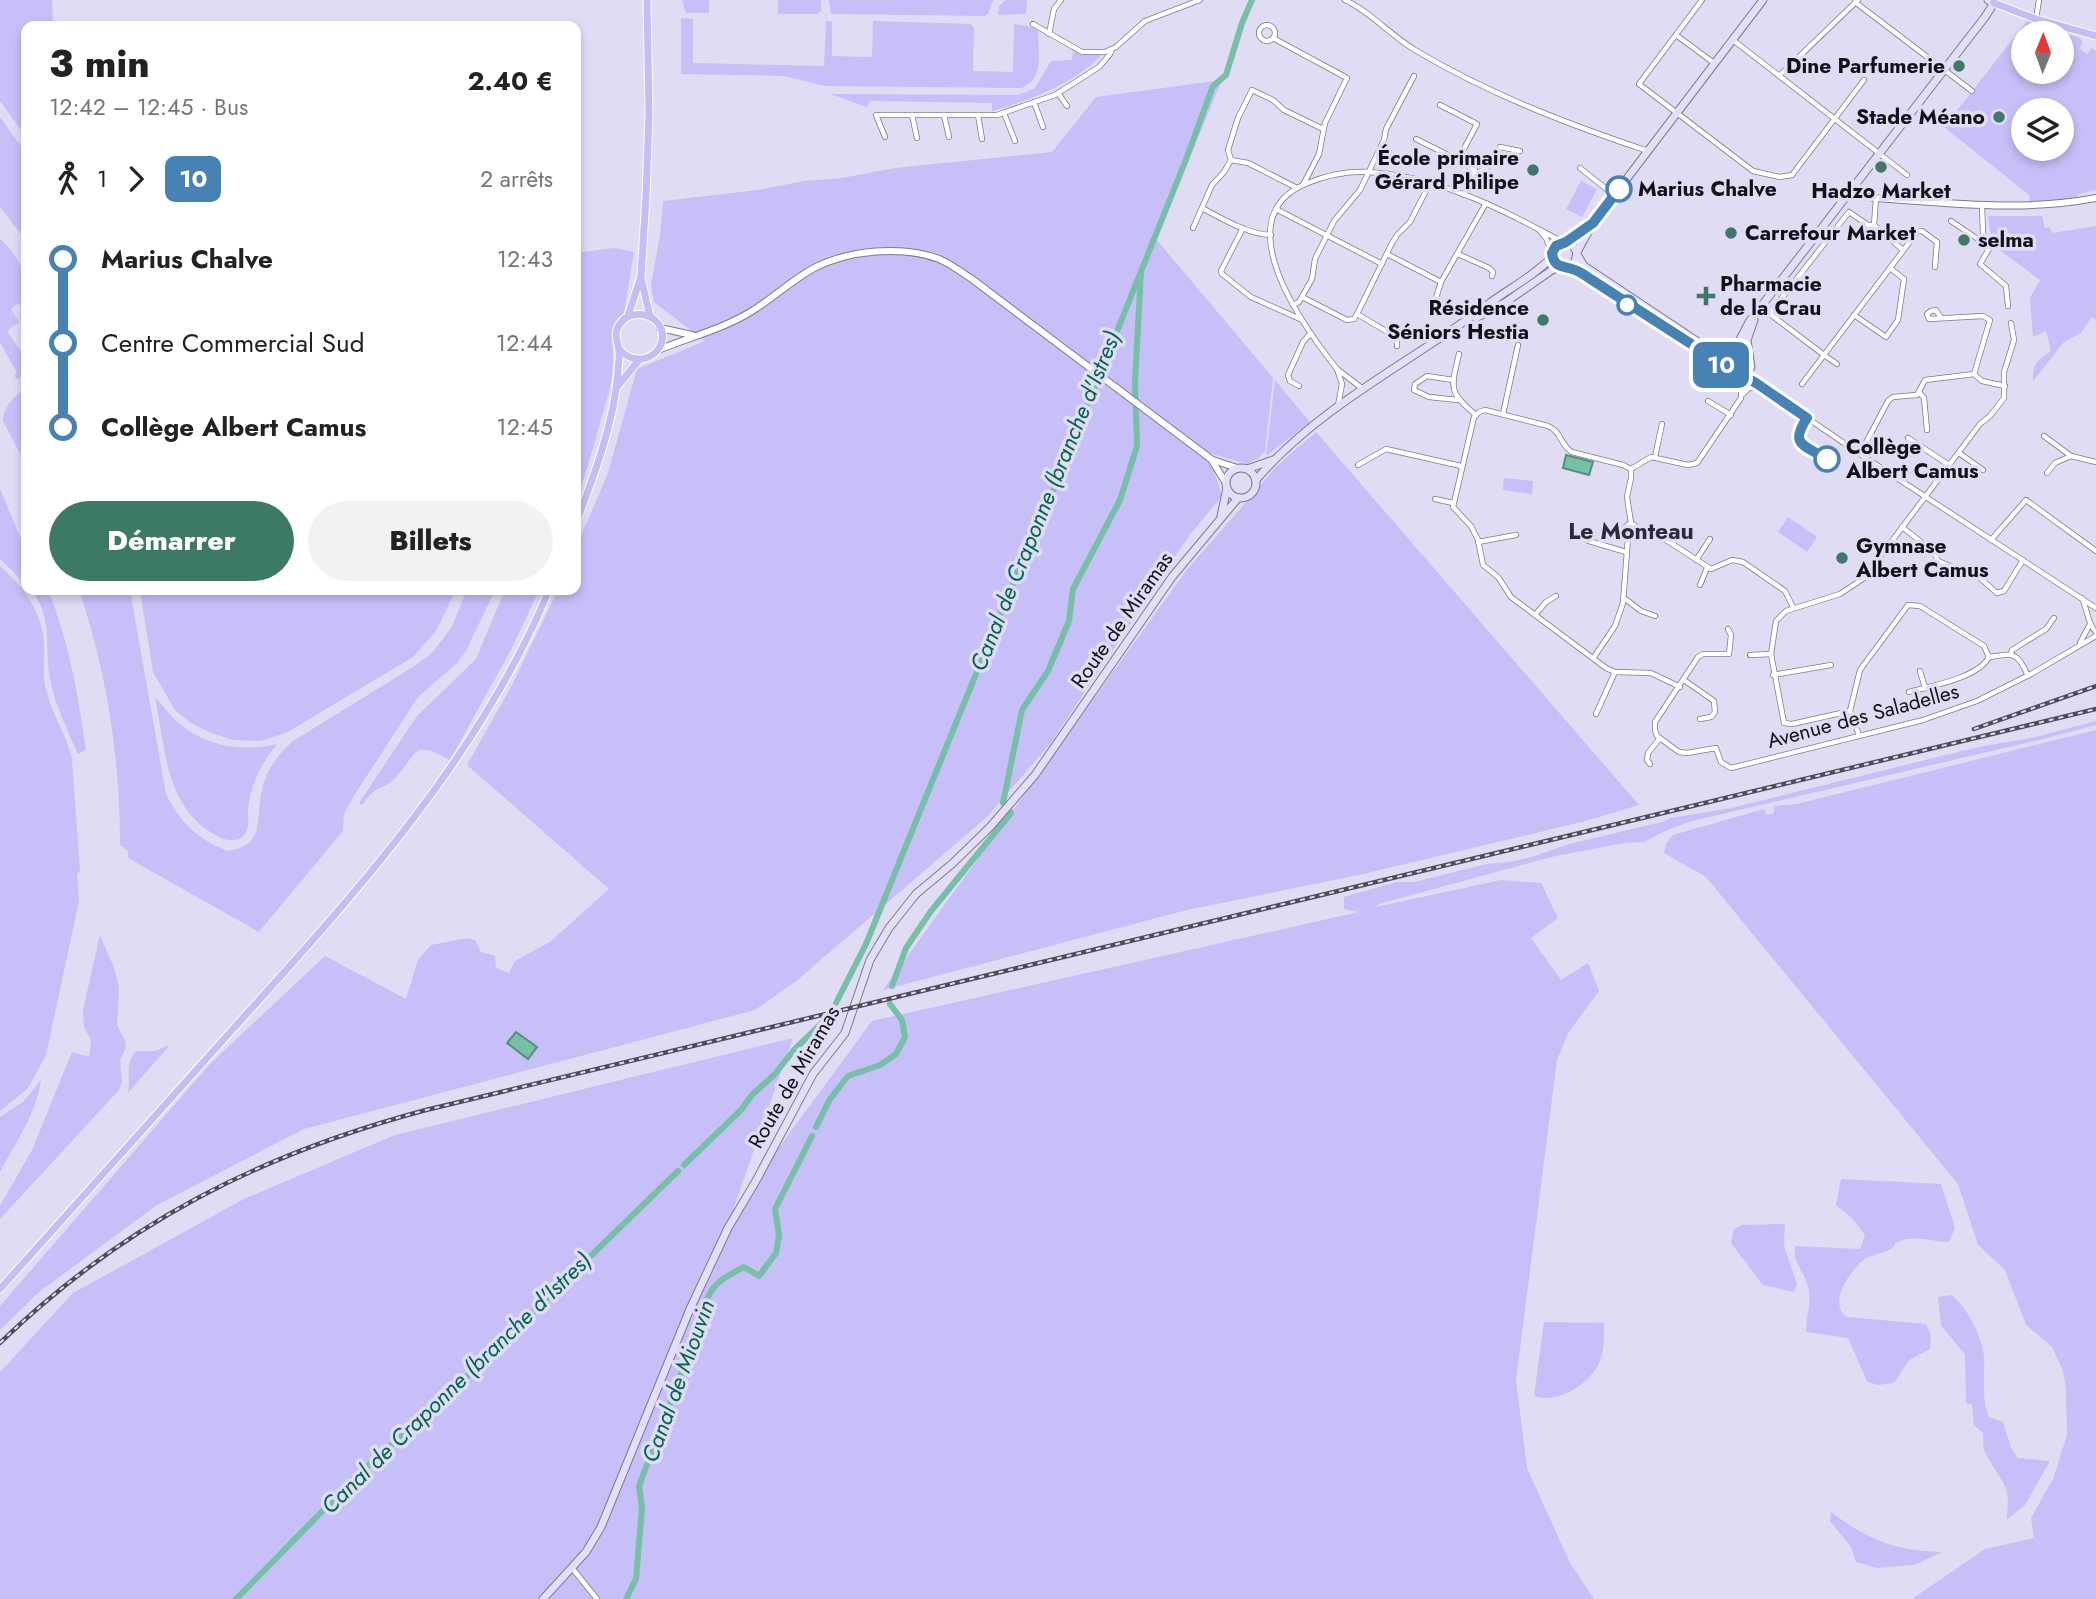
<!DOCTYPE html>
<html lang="fr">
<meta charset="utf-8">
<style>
:root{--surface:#fff;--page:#f2f2f2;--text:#222;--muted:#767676;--accent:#3c7a67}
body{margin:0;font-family:Jost,sans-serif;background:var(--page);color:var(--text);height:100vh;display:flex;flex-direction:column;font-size:26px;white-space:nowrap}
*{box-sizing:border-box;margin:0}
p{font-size:23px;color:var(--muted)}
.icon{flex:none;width:38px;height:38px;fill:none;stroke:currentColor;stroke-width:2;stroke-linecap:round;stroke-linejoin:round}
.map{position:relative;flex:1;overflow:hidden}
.details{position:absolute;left:21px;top:21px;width:560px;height:574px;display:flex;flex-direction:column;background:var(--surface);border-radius:14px;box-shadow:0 4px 10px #0003}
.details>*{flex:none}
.badge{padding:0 14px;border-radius:10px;font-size:24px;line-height:46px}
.needle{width:46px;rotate:1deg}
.controls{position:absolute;left:2011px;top:21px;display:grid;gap:14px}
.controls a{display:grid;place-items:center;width:63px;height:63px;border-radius:50%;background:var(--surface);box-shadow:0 4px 10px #0003;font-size:35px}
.map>.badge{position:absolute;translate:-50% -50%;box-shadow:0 0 0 4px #fff}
.legs{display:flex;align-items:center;gap:10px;height:77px;padding:0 28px;font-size:23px}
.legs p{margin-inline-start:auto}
.headline{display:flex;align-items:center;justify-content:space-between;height:119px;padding:0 28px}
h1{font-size:38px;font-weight:800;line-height:52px}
.cta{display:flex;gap:14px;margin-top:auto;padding:14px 28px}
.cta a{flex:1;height:80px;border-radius:42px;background:var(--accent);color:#fff;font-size:28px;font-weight:800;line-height:80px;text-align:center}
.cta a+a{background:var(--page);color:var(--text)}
ul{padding:0 28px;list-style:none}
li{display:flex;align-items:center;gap:24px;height:84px;font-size:26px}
li i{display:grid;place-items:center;width:10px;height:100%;margin:0 9px;background:currentColor}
li i::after{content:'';width:18px;height:18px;margin:-9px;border:5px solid;border-radius:50%;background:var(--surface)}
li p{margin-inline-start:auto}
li:first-child i{background:linear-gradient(#0000 50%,currentColor 0)}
li:last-child i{background:linear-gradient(currentColor 50%,#0000 0)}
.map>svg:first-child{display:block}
.green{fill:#c7bff8;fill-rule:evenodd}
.water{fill:#76c0a7;stroke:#588c7c;stroke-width:2}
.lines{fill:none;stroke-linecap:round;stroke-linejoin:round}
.canal{stroke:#76c0a7;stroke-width:6}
.minor-casing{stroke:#7d7a8f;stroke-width:6}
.tertiary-casing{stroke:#7d7a8f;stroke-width:8}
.secondary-casing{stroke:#7d7a8f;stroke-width:9}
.primary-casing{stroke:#fff;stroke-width:9}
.minor{stroke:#fff;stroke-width:4.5}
.tertiary{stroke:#fff;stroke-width:6}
.secondary{stroke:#e3defa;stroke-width:7}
.primary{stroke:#c7bcf4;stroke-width:7}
.rail-casing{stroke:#4d4c59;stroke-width:4.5}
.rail{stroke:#dfdcf4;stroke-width:2;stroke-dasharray:5;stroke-linecap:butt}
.line-1-casing{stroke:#fff;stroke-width:16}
.line-1{stroke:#4682b4;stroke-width:10}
.poi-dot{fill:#3c7a67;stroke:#dfdcf4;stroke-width:2.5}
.stop-1-dot{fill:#fff;stroke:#4682b4;stroke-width:3.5}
.labels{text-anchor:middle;stroke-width:7;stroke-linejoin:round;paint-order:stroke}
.poi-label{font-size:21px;font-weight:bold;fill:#121119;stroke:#dfdcf4;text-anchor:end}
.stop-label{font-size:21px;font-weight:bold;fill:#121119;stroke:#dfdcf4;text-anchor:start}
.street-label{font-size:21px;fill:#121119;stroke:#dfdcf4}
.water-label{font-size:23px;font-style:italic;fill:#006650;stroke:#dfdcf4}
.neighbourhood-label{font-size:23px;font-weight:bold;fill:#2c293b;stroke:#dfdcf4}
</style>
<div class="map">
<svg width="2096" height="1599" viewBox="0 0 2096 1599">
<rect width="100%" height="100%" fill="#dfdcf4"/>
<g class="green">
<path d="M0 0H52L53 26H26V137L0 101Z"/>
<path d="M682 0H709V13H686Z"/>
<path d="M778 0H821V11L817 14H778Z"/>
<path d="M829 0H993L988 14 985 16 831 14Z"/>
<path d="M1006 0H1027L1026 14 998 15 999 6Z"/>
<path d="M681 18 693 19V63L824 66 826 21 832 22V56L872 57 873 21 971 24 974 28 973 71 1013 72 1014 24 1033 27 1038 31C1038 53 1045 79 1021 88L825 86 784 76 681 74Z"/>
<path d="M2027 21 2080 38 2083 43 2079 48 2087 54 2092 48 2096 51V190L2079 194 2075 199 2030 203 2029 195 1944 127ZM2023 33H2062V72H2023ZM2023 110H2062V149H2023Z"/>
<path d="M1073 50 1087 55 1104 53C1075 83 1031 100 992 111V103L870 101 867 107 830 94 1019 95 1035 88 1051 61 1072 60Z"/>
<path d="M1222 80 1156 239 1273 378 1265 451 1259 458 1247 464 1206 452 1203 456 1214 470 1222 496 1189 536 1050 744 987 817 795 982 755 1010 304 1129 157 1205 39 1292 0 1330V1306L209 1065 325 956 406 999 418 960 431 945 468 938 475 940 481 952 495 956 496 968 509 973 515 961 550 942 609 889 467 765 510 689 558 590H576V548L608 473 637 369 705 341 654 302 651 285 660 235 663 201 758 190 804 181 842 178 895 168 1052 152 1096 97Z"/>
<path d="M0 117 26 153V241L0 207Z"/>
<path d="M1581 181 1597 189 1582 217 1566 209Z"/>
<path d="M1988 216H2042L2045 228 2050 227 2052 233 2096 226V320L2092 317 2081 333 2063 343 2033 381C2032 365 2038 359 2051 351L2046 331 2033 337 2030 298 2040 280 1994 246 1990 232Z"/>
<path d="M0 239C27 263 26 283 26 316L21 319 19 316 25 311 18 303 11 309 19 322 7 331 26 359V375L18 379 15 378 16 371 0 342Z"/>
<path d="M614 248 634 252 624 313C606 326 614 344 613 363 613 381 607 399 602 416 594 444 587 472 576 500V253Z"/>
<path d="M1275 380 1310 422 1266 456Z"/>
<path d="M26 386V465L3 421C3 405 16 396 26 386Z"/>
<path d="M1316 432 1639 805 1582 822 1359 875 1187 910 883 990 1186 571C1213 539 1242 508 1268 476 1281 460 1301 446 1316 432Z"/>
<path d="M1504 478 1533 481 1532 494 1503 490Z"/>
<path d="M0 488 20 537 26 543V584L0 559Z"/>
<path d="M1788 517 1817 537 1807 552 1778 532Z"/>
<path d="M0 566C20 584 39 607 43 634 46 654 41 673 47 693 53 716 67 736 72 759L80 870 77 875 79 901 46 1055 28 1088 0 1111Z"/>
<path d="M31 590H48C69 641 78 695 86 750L78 754C69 733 55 705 51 683 43 649 55 620 31 590Z"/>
<path d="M79 590H130L166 794C180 822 198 840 228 851 268 845 254 816 263 786 268 767 279 754 293 741L413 667 433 652 451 628 467 590H495L467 649 457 663 418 697 355 794 344 814 343 831 259 932 128 858V851L120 845C120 757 107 673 79 590Z"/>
<path d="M140 590H456L436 631 413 657 286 733 260 741 233 740 209 732 191 723 175 710 153 672Z"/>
<path d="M505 590H539L513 646 450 760C409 737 418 757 392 781 387 786 379 787 373 792 369 796 365 801 362 805L359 803 417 716 476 659Z"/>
<path d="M155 697C164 707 172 718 182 726 209 747 245 752 277 744 262 763 251 783 248 808 248 816 250 827 245 834 240 842 228 841 221 838 165 811 166 751 155 697Z"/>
<path d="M2096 721V725L2043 739 1688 822 1665 831 1644 842 1624 843 1551 857 1379 904 1376 907 1501 880 1541 883 1558 918 1531 938 1561 980 1588 963 1599 991 1568 1033 1557 1060 1516 1380 1527 1468 1570 1563 1594 1599H0V1372L73 1293 244 1199 395 1135 793 1038 733 1210 872 1021 1359 912 1344 909V897L1396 882H1414L1486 864 1510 862 1532 857 1569 844 1666 821 1670 818 1732 808 1978 747 2032 738Z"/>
<path d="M2096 730V1599H1912L1985 1549 2034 1538 2031 1518 2053 1479 2067 1435 2066 1389 2063 1371 2052 1347 2026 1325 2005 1270 1978 1245 1958 1184 1706 877 1664 853 1666 844 1673 835 1764 809 1766 815 1774 813V806L1797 804Z"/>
<path d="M100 935 114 968 119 987 117 1025 125 1040 126 1047 120 1060 122 1081 119 1090 0 1219V1206L32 1150 72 1052 89 1057 91 1040 84 1027 83 1010Z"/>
<path d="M167 1046H169L128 1093C131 1077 124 1064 136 1051H155Z"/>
<path d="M41 1080C37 1112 15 1144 0 1172V1117L24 1101Z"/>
<path d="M1841 1179 1941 1184 1955 1228 1949 1242C1932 1242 1916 1235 1900 1241 1891 1244 1899 1242 1892 1248 1883 1254 1870 1254 1862 1261 1848 1274 1829 1302 1846 1317L1926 1324 1931 1335 1930 1349 1909 1360 1894 1383 1877 1385 1867 1381 1848 1338 1806 1332C1806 1319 1811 1303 1809 1291 1807 1275 1792 1263 1795 1246L1860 1249 1865 1235 1852 1218 1836 1205Z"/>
<path d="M1785 1224 1784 1246 1797 1284 1794 1292 1763 1285 1731 1243 1734 1229 1742 1225Z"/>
<path d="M1951 1295C1966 1305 1983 1338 1984 1357 1985 1376 1981 1399 1989 1417L2003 1422 2011 1448 2018 1458 2050 1461 2025 1505 2006 1520C2013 1484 2000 1482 1986 1454 1982 1448 1984 1439 1983 1433L1974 1425 1972 1405 1966 1403 1965 1355 1941 1325 1938 1297Z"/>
<path d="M1544 1322 1604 1323C1604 1338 1605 1354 1597 1367 1585 1387 1556 1404 1534 1396Z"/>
<path d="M1831 1512C1868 1540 1895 1551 1942 1552L1914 1565 1877 1568 1856 1562 1851 1547 1830 1521Z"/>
</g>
<g class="water">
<path d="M1566 455 1593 462 1589 475 1563 468Z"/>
<path d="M516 1032 537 1047 528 1059 507 1043Z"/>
</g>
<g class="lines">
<g class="canal">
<path d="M1003 803 1022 710 1048 671 1069 621 1073 589 1120 500 1137 446 1135 381 1141 272"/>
<path d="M892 986 906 948 931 911 1011 813 1010 811"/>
<path d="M836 1003 866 944 1024 556 1044 513 1185 162 1213 86 1226 75 1242 23 1252 0"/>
<path d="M816 1127 830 1099 848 1076 880 1065 896 1054 905 1037 902 1020 890 1004"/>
<path d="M684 1165 741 1110 752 1095 774 1075 794 1050 825 1020"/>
<path d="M236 1599 358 1475 456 1387 678 1171"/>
<path d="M626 1599 636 1579 642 1508 639 1486 700 1323C709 1287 712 1284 744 1267L759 1276 776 1253 779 1235 775 1209 812 1136"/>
</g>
<defs>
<g id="minor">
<path d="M1345 0C1371 12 1390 35 1415 50 1489 94 1567 124 1648 151"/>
<path d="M1702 0 1639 84 1753 171 1780 177 1792 175 1864 80"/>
<path d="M1855 2 1972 91"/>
<path d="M2036 19 2039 0"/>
<path d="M1033 24 1082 52H1105L1116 47 1145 21 1200 0"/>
<circle cx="1267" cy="33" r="8"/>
<path d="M1049 34 1054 9 1061 0"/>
<path d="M1676 35 1714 63"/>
<path d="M1273 38 1347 78 1325 123 1319 154 1303 185"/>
<path d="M1733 40 1907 175"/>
<path d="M1779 76 1858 0"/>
<path d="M1058 93 1067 106"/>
<path d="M1034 102 1043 127"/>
<path d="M1440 105 1477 124 1458 160 1475 170 1464 195"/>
<path d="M1004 113 1015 141"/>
<path d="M912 115 917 138"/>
<path d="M944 115 949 137"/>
<path d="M978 115 982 139"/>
<path d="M885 137 876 115H997L1055 95 1099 67 1110 54 1112 49"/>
<path d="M1416 139 1458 160"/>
<path d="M1580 168 1614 195"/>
<path d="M1476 173 1486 169 1500 147 1520 151"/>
<path d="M1297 188 1248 163 1231 160 1228 150 1238 118 1252 90 1273 100 1284 110 1323 129"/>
<path d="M1876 198 1874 225 1903 250"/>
<path d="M1982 206 1983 233 1989 249 1980 264 2006 286 2008 306"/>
<path d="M1202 208C1223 219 1247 234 1271 235"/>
<path d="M1276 209 1382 264"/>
<path d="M1951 221 1985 244"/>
<path d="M1193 228 1212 185 1224 172 1231 160"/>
<path d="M1243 228 1221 271 1222 274 1251 297 1300 319"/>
<path d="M1552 253 1546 238 1538 229 1563 242"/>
<path d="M1387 254 1441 282 1486 203"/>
<path d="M1458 254 1489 268 1493 272 1492 276"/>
<path d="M1302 297 1347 320 1354 319 1357 314 1391 334 1397 340V346"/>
<path d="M1436 298 1441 282"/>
<path d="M1293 305 1299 302 1312 279 1315 259 1334 221 1360 190 1384 140 1386 129 1414 76"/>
<path d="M1762 308 1824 355 1918 231H1922L1937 242 1935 267"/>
<path d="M1770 313 1849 212 1868 225H1874"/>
<path d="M1357 314 1391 245 1397 235 1410 222 1430 183"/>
<path d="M1854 315 1886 337 1898 320 1904 279 1890 268"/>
<path d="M1459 354C1451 388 1448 392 1476 415"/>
<path d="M1337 369C1303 326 1225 219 1305 184 1325 176 1346 171 1367 172 1427 175 1486 201 1538 229"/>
<path d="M1974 374 1982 381 2005 386"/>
<path d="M1743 376 1756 383 1860 454 2096 608"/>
<path d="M1453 380 1427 376 1415 384 1414 390 1429 397 1458 400"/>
<path d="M1802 384 1824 355 1837 364"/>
<path d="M1299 386 1290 381 1288 375 1303 342 1310 334"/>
<path d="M1919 392 1924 398 1927 430"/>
<path d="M1743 394 1749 388 1760 386"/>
<path d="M1708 401 1731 415"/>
<path d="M1338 406 1342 384 1337 369 1363 389"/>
<path d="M1503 414 1518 345"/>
<path d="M2044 436 2071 456 2096 462"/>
<path d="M1908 438 1949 465"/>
<path d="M1959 453 1983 470"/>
<path d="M1860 454 1888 401 1893 397 1917 395 1925 380 1974 374 1990 320 1983 316 1929 319 1927 314 1931 311 1936 310 1941 318"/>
<path d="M1655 457 1662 424"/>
<path d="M1358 465 1386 449 1461 466"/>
<path d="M1631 469 1623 465 1572 452C1561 446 1561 431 1548 426L1485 410 1479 412 1474 417 1453 507 1471 526 1478 540 1483 565 1498 577 1511 597 1606 668 1615 672 1651 673 1680 687"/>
<path d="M2047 473 2055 463 2071 456"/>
<path d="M1435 499 1453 503"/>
<path d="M1631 523 1627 497 1631 478V469L1651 457 1688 465 1697 463 1741 398 1742 377"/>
<circle cx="1631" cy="531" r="7"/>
<path d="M1902 527 1934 552 1938 561 1980 578 1997 593 2004 591 2023 560"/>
<path d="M1638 532 1663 538 1711 569 1732 560 1743 562 1785 591 1793 607"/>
<path d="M1991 540 2026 500 2096 551"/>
<path d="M1589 541 1626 552"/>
<path d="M1478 542 1516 535"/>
<path d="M1696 560 1710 539"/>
<path d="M1700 585 1707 568"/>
<path d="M1624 598 1641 611 1655 616"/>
<path d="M2082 598C2087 609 2088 625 2096 632"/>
<path d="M1535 615 1546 602 1556 596"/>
<path d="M1728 629 1731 635 1729 654H1703L1698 657 1655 722V730L1657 736 1679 752 1687 753 1716 748 1721 762 1731 768 1923 720 1977 701 2031 674 2096 636"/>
<path d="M2080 643 2089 626"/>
<path d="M2011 654 2012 650 2046 629 2054 618"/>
<path d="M1750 655 1771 654"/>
<path d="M1594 657 1615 626 1623 603 1628 538"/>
<path d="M1920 671 1925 688"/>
<path d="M1773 675 1831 665"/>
<path d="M1684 680 1714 701 1715 712 1711 717 1700 719"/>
<path d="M1909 692C1931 686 1978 678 1989 657"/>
<path d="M1850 711 1792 724 1784 723 1771 654 1776 621 1786 611 1840 594 1864 578 1980 424 1990 416 2004 398V372L2014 340 2011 323"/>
<path d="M1596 714 1615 672"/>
<path d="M1859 735 1850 711 1860 670 1908 605 1920 606 1984 646 1989 657C2013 653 2018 652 2028 676"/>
<path d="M1650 764 1647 760 1648 753 1660 738"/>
<path d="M572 1568 597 1599"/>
</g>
<g id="tertiary">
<path d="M1851 191 1861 196 1876 198C1950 203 2023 212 2096 198"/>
<path d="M660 328 692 335"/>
<path d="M658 350C690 337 723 329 752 311 773 298 792 280 814 268 849 250 902 245 939 259 951 264 961 272 972 279L1211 459 1226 483"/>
<path d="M1213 460 1237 468"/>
</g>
<g id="secondary">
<path d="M1566 242 1587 227"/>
<path d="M1577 252 1593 223 1763 0"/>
<path d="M1578 256 1584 266 1704 346 1716 352H1728"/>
<path d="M1567 268 1575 262 1577 252 1573 246 1564 242 1556 246 1552 253 1553 260 1557 266 1572 269 1592 280 1657 324 1716 360 1731 377 1743 376 1751 367 1747 340 1754 320"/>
<path d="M1476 318 1506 302 1552 270 1560 267"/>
<path d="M1735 349 1749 322 1985 17 1994 3 1988 0"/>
<circle cx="1241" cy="483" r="15"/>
<path d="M1247 469 1273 460"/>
<path d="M1256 480C1319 406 1410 363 1487 305 1508 289 1533 277 1552 257"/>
<path d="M1221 516 1227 488"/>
<path d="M543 1599 586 1552 601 1527 690 1309 728 1228 757 1179 813 1074 845 1033 870 960 889 928 916 894 953 863 990 827 1035 775 1172 577 1238 498"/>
</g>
<g id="primary">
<path d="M1994 0V3L2036 19 2096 36"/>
<path d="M641 277 650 317"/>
<path d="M628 316 641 276 646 197 649 114 647 0"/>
<path d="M617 387 639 360"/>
<path d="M576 523C594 476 614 423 618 372 618 365 620 357 619 351 618 341 613 335 619 325 627 312 647 311 657 322 676 345 642 375 619 349"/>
<path d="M0 1289C78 1203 155 1116 233 1029 354 895 479 759 549 590"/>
</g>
</defs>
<use href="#minor" class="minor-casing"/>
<use href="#tertiary" class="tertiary-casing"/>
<use href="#secondary" class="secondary-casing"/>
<use href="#primary" class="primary-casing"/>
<use href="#minor" class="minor"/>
<use href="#tertiary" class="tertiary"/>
<use href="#secondary" class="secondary"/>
<use href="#primary" class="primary"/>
<defs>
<g id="rail">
<path d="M1974 729 2096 686"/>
<path d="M0 1343C124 1223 261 1154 426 1110L2096 709"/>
</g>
</defs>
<use href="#rail" class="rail-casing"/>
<use href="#rail" class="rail"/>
</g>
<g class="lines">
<defs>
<path id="line-1" d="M1619 189 1593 223 1566 242 1556 246 1552 253C1554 269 1563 265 1575 270 1581 272 1586 276 1592 280L1716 360 1728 374 1735 378 1743 376 1756 383 1807 418C1789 445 1804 445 1827 459"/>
</defs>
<use href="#line-1" class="line-1-casing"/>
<use href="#line-1" class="line-1"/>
</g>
<g class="poi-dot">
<circle cx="1959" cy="66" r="7"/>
<circle cx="1999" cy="117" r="7"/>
<circle cx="1881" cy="167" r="7"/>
<circle cx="1533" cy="170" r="7"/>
<circle cx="1731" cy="233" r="7"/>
<circle cx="1964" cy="240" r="7"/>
<path d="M1702.5 285.5h7v7h7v7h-7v7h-7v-7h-7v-7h7z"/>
<circle cx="1543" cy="320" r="7"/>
<circle cx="1842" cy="558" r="7"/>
</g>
<g class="stop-1-dot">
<circle cx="1619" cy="189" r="12"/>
<circle cx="1627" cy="305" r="9"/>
<circle cx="1827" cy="459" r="12"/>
</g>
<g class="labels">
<g class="poi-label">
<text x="1945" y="73">Dine Parfumerie</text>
<text x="1985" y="124">Stade Méano</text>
<text x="1519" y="165">École primaire<tspan x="1519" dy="24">Gérard Philipe</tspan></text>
<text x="1881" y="198" text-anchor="middle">Hadzo Market</text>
<text x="1745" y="240" text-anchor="start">Carrefour Market</text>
<text x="1978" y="247" text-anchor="start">selma</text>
<text x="1720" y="291" text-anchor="start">Pharmacie<tspan x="1720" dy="24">de la Crau</tspan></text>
<text x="1529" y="315">Résidence<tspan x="1529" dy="24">Séniors Hestia</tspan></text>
<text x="1856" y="553" text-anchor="start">Gymnase<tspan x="1856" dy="24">Albert Camus</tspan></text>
</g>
<g class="stop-label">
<text x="1638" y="196">Marius Chalve</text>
<text x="1846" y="454">Collège<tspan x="1846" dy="24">Albert Camus</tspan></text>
</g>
<g class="street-label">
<text transform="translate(1122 620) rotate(-55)" y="7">Route de Miramas</text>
<text transform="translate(1863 716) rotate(-15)" y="7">Avenue des Saladelles</text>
<text transform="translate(794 1077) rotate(-60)" y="7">Route de Miramas</text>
</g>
<g class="water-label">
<text transform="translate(1045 501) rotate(-68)" y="8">Canal de Craponne (branche d'Istres)</text>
<text transform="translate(678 1381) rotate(-70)" y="8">Canal de Miouvin</text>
<text transform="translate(456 1383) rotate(-44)" y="8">Canal de Craponne (branche d'Istres)</text>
</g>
<g class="neighbourhood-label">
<text x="1631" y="539">Le Monteau</text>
</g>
</g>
</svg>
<div class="controls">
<a><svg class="needle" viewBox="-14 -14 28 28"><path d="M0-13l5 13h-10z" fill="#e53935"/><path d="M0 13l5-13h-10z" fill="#767676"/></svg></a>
<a><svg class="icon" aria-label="layers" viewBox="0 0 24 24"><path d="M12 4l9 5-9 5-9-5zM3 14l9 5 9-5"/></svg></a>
</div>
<b class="badge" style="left:1721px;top:365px;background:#4682b4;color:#fff">10</b>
<section class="details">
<div class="headline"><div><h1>3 min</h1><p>12:42 – 12:45 · Bus</p></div><b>2.40 €</b></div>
<div class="legs"><svg class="icon" aria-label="walk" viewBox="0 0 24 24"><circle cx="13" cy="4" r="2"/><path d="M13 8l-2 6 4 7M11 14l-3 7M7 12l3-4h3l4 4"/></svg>1<svg class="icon" aria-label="forward" viewBox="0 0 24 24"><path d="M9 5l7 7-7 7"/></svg><b class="badge" style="background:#4682b4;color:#fff">10</b><p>2 arrêts</p></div>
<ul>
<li><i style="color:#4682b4"></i><b>Marius Chalve</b><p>12:43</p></li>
<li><i style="color:#4682b4"></i><span>Centre Commercial Sud</span><p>12:44</p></li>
<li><i style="color:#4682b4"></i><b>Collège Albert Camus</b><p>12:45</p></li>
</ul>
<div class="cta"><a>Démarrer</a><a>Billets</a></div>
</section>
</div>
